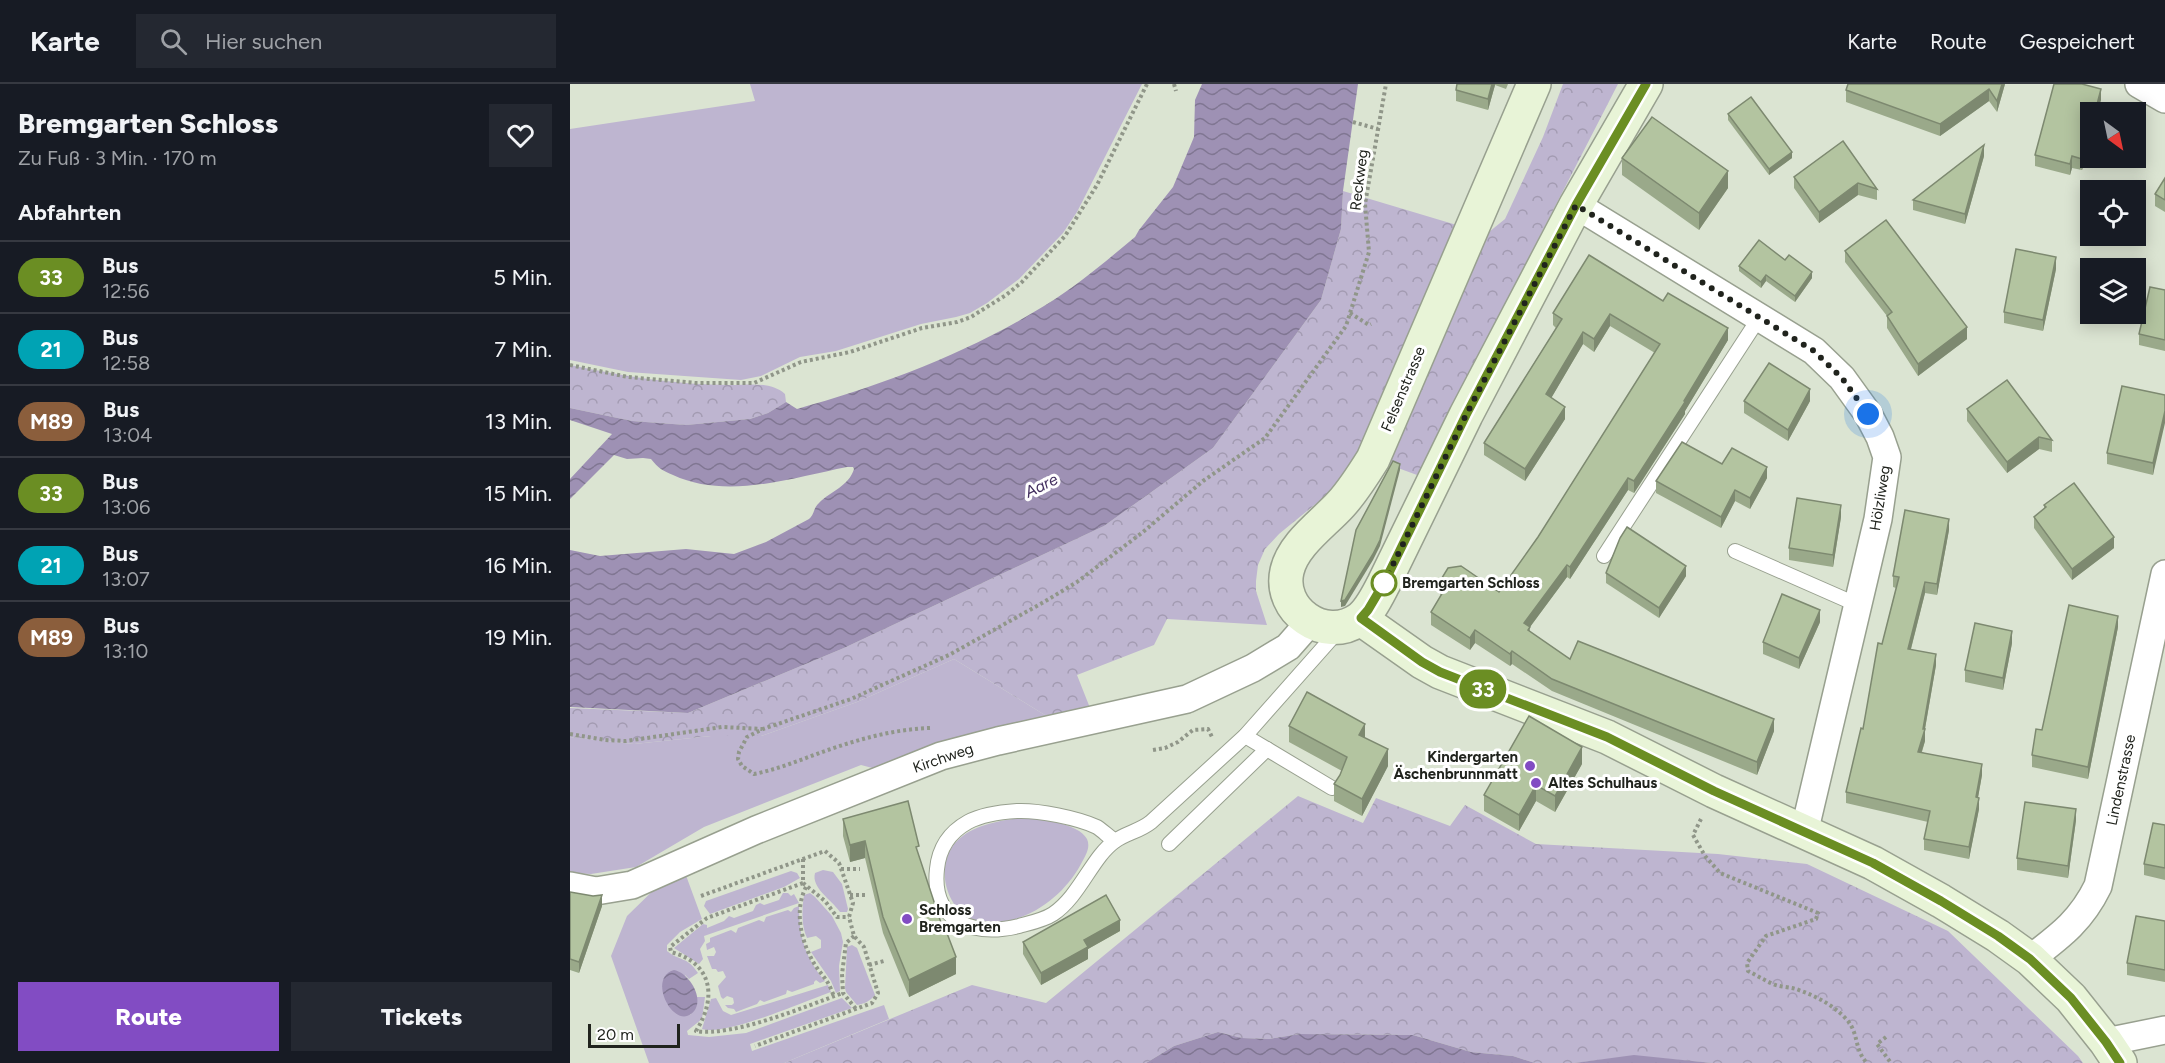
<!DOCTYPE html>
<html lang="de">
<meta charset="utf-8">
<style>
:root{--surface:#171b24;--page:#242831;--text:#f1f3f6;--muted:#9ea1a6;--line:#363941;--accent:#824cc3}
body{margin:0;font-family:Figtree,sans-serif;background:var(--page);color:var(--text);height:100vh;display:flex;flex-direction:column;font-size:22px;white-space:nowrap}
*{box-sizing:border-box;margin:0}
p{font-size:20px;color:var(--muted)}
.icon{flex:none;width:33px;height:33px;fill:none;stroke:currentColor;stroke-width:2;stroke-linecap:round;stroke-linejoin:round}
.map{position:relative;flex:1;overflow:hidden}
.side{display:flex;flex-direction:column;background:var(--surface);width:570px}
.side>*{flex:none}
.badge{padding:0 12px;border-radius:20px;font-size:21px;line-height:39px}
.needle{width:39px;rotate:147deg}
.fabs{position:absolute;left:1510px;top:18px;display:grid;gap:12px}
.fabs a{display:grid;place-items:center;width:66px;height:66px;border-radius:0px;background:var(--surface);box-shadow:0 3px 15px #0003;font-size:30px}
.scale{position:absolute;left:18px;bottom:15px;width:92px;box-sizing:border-box;padding-left:6px;border:3px solid #20231d;border-top:0;font-size:16px;line-height:21px;white-space:nowrap;color:#20231d;-webkit-text-stroke:4px #fff;paint-order:stroke}
.you{position:absolute;width:30px;height:30px;margin:-15px;border:4px solid #fff;border-radius:50%;background:#1a73e8;box-shadow:0 0 0 9px #1a73e833}
.map>.badge{position:absolute;translate:-50% -50%;box-shadow:0 0 0 3px #fff}
h2{padding:0 18px;font-size:22px;line-height:54px}
.round{display:grid;place-items:center;flex:none;width:63px;height:63px;border-radius:0px;background:var(--page)}
.head{display:flex;align-items:center;justify-content:space-between;height:102px;padding:0 18px}
h1{font-size:28px;font-weight:800;line-height:45px}
.cta{display:flex;gap:12px;margin-top:auto;padding:12px 18px}
.cta a{flex:1;height:69px;border-radius:0px;background:var(--accent);color:#fff;font-size:24px;font-weight:800;line-height:69px;text-align:center}
.cta a+a{background:var(--page);color:var(--text)}
ul{padding:0;list-style:none}
li{display:flex;align-items:center;gap:18px;height:72px;padding:0 18px;border-top:2px solid var(--line)}
li div{flex:1}
li b{display:block;font-size:22px}
li em{font-style:normal}
li .badge{min-width:66px;font-weight:700;text-align:center}
header{display:flex;align-items:center;gap:36px;box-sizing:border-box;height:84px;padding:0 30px;background:var(--surface);border-bottom:2px solid var(--line)}
header strong{font-size:28px}
nav{display:flex;gap:33px;margin-inline-start:auto;font-size:21px}
.search{width:420px;height:54px;background:var(--page);display:flex;align-items:center;gap:15px;box-sizing:border-box;padding:0 21px;border-radius:0px;color:var(--muted);font-size:22px}
main{display:flex;flex:1;min-height:0}
.map>svg:first-child{display:block}
.grass{fill:#beb5d0}
.forest{fill:url(#forest-crowns)}
.water{fill:url(#water-waves)}
.lines{fill:none;stroke-linecap:round;stroke-linejoin:round}
.lane-casing{stroke:#98a08f;stroke-width:16}
.street-casing{stroke:#98a08f;stroke-width:30}
.secondary-casing{stroke:#98a08f;stroke-width:36}
.path{stroke:#909689;stroke-width:4;stroke-dasharray:3 3;stroke-linecap:butt}
.lane{stroke:#fff;stroke-width:14}
.street{stroke:#fff;stroke-width:27}
.secondary{stroke:#e8f4d7;stroke-width:33}
.wall{fill:#9aa98a}
.shaded-wall{fill:#7d8970}
.building{fill:#b3c4a0;stroke:#7d8970;stroke-width:1.5}
.line-casing{stroke:#fff;stroke-width:14}
.line{stroke:#6b8e23;stroke-width:9}
.walk{stroke:#20231d;stroke-width:6;stroke-dasharray:0 10.8}
.stop-dot{fill:#fff;stroke:#6b8e23;stroke-width:3}
.poi-dot{fill:#824cc3;stroke:#fff;stroke-width:2}
.labels{text-anchor:middle;stroke-width:6;stroke-linejoin:round;paint-order:stroke}
.street-label{font-size:15px;fill:#20231d;stroke:#fff}
.stop-label{font-size:15px;font-weight:bold;fill:#20231d;stroke:#fff;text-anchor:start}
.poi-label{font-size:15px;font-weight:bold;fill:#20231d;stroke:#fff;text-anchor:start}
.water-label{font-size:16px;font-style:italic;fill:#422e5e;stroke:#fff}
</style>
<header>
<strong>Karte</strong>
<div class="search"><svg class="icon" aria-label="search" viewBox="0 0 24 24"><circle cx="10" cy="10" r="6"/><path d="M15 15l6 6"/></svg>Hier suchen</div>
<nav><a>Karte</a><a>Route</a><a>Gespeichert</a></nav>
</header>
<main>
<section class="side">
<div class="head"><div><h1>Bremgarten Schloss</h1><p>Zu Fuß · 3 Min. · 170 m</p></div><a class="round"><svg class="icon" aria-label="heart" viewBox="0 0 24 24"><path d="M12 20l-8-8c-3-5 5-10 8-4 3-6 11-1 8 4z"/></svg></a></div>
<h2>Abfahrten</h2>
<ul>
<li><span class="badge" style="background:#6b8e23;color:#fff">33</span><div><b>Bus</b><p>12:56</p></div><em>5 Min.</em></li>
<li><span class="badge" style="background:#00a3b4;color:#fff">21</span><div><b>Bus</b><p>12:58</p></div><em>7 Min.</em></li>
<li><span class="badge" style="background:#8b5e3c;color:#fff">M89</span><div><b>Bus</b><p>13:04</p></div><em>13 Min.</em></li>
<li><span class="badge" style="background:#6b8e23;color:#fff">33</span><div><b>Bus</b><p>13:06</p></div><em>15 Min.</em></li>
<li><span class="badge" style="background:#00a3b4;color:#fff">21</span><div><b>Bus</b><p>13:07</p></div><em>16 Min.</em></li>
<li><span class="badge" style="background:#8b5e3c;color:#fff">M89</span><div><b>Bus</b><p>13:10</p></div><em>19 Min.</em></li>
</ul>
<div class="cta"><a>Route</a><a>Tickets</a></div>
</section>
<div class="map">
<svg width="1595" height="979" viewBox="0 0 1595 979">
<defs>
<pattern id="forest-crowns" width="20" height="18" patternUnits="userSpaceOnUse" patternTransform="scale(1.5)"><rect width="20" height="18" fill="#beb5d0"/><path d="M2 6a3 3 0 1 1 6 0M12 15a3 3 0 1 1 6 0" fill="none" stroke="#a39bb2"/></pattern>
<pattern id="water-waves" width="16" height="10" patternUnits="userSpaceOnUse" patternTransform="scale(1.5)"><rect width="16" height="10" fill="#9e91b4"/><path d="M0 5q4-4 8 0t8 0" fill="none" stroke="#807692"/></pattern>
</defs>
<rect width="100%" height="100%" fill="#dbe4d2"/>
<g class="grass">
<path d="M180 0H572L507 128 493 149 449 195 417 219 400 229 386 233 351 240 266 267 230 273 191 292 171 296 58 288 0 276V45L185 17Z"/>
<path d="M384 575 483 636 310 686 291 681 134 743 66 783 21 790 0 789V653L64 660 141 652H191L287 618Z"/>
<path d="M450 734C466 734 509 739 517 755 521 764 515 772 511 780 493 813 458 839 419 839 380 840 360 784 387 757 403 741 428 737 450 734Z"/>
<path d="M114 786 132 835 110 848 97 861V867C110 878 116 871 128 889L119 895 115 891 120 931 125 925 126 913H135L132 935 117 947 118 951 139 953 176 949 272 914 282 924 180 960 182 967 314 921 319 935 214 979H79L41 872 57 832 97 793Z"/>
<path d="M253 786 263 788 272 800 278 825 277 828H270C261 815 241 804 245 789Z"/>
<path d="M221 787 227 789 230 794 214 803 140 830 134 822 136 817Z"/>
<path d="M213 809H218L221 812 224 810 229 819 134 852 135 857 130 865 133 875 129 880 104 864 133 840 137 841V844L154 837 159 832 164 834 183 827 186 821 190 819 194 821 209 816Z"/>
<path d="M240 809 245 813 262 832 271 849 273 858 269 882 270 907 266 909 261 897 241 868 251 864V856L246 852 237 854C231 841 232 825 234 811Z"/>
<path d="M229 822C229 852 235 874 255 897L250 899 246 896 244 898V900L222 908 217 906 216 910 194 918 190 916 187 920 166 928 164 925 158 924 155 921H162L164 919 163 914 157 912 153 915 151 913 148 902 156 893 153 887 148 888 146 885H142L137 872H144L146 868 144 863 137 866 136 860 140 858V854L161 846 166 849 168 844 189 836 194 838 196 833 218 826 221 828 224 824Z"/>
<path d="M282 861 287 864 305 911C300 917 294 920 287 921L276 908 275 904 277 863Z"/>
<path d="M258 901 261 908C233 918 156 952 132 945L141 915 146 914 153 927 161 931Z"/>
</g>
<g class="forest">
<path d="M993 0H1048L847 391 817 380 919 148 935 135 973 53Z"/>
<path d="M773 107 890 142 791 368 759 409 709 450 695 465 688 481 686 497V507L697 541 597 535 584 561 507 591 522 629 483 636 384 575 287 618 191 652H141L64 660 0 653V624L118 629 274 564 534 442 643 364 751 216 771 145Z"/>
<path d="M0 281C53 292 107 301 161 301 179 301 200 297 215 310L216 318 198 329 180 335 116 341 62 337 0 324Z"/>
<path d="M728 712 793 739 806 714 880 742 895 721 966 760 1148 770 1237 780 1378 847 1508 972 1513 979H1142L1064 972 1004 979H965L943 972 901 968 843 951 730 950 699 955 672 954 648 948 604 962 576 979H214L402 901 476 919Z"/>
</g>
<g class="water">
<path d="M632 0H788L773 107 771 145 751 216 643 364 534 442 274 564 118 629 0 623V466L30 472 116 465 164 470 196 458 239 435C245 430 243 424 249 419 261 407 279 402 284 385L283 383H277C221 394 157 416 103 391 93 387 88 384 81 375L73 374 57 375 44 371 0 415V395L42 350 0 336V324L62 337 116 341 180 335 198 329 216 318 227 325C313 301 398 269 474 222 507 202 536 177 565 153L569 146 603 103 624 53 625 16Z"/>
<path d="M104 886C120 889 137 918 121 930 102 944 77 893 104 886Z"/>
<path d="M648 948 672 954 699 955 730 950 843 951 901 968 943 972 965 979H576L604 962Z"/>
<path d="M1064 971 1142 979H1004Z"/>
</g>
<g class="lines">
<defs>
<g id="lane">
<path d="M1165 467 1288 521"/>
<path d="M1034 472 1189 234"/>
<path d="M675 652 762 704"/>
<path d="M545 757C539 753 533 747 527 743 508 734 468 726 447 727 431 728 413 730 398 738 380 748 369 764 367 785 361 838 404 853 449 842 460 839 474 836 483 830 510 812 522 773 545 757 556 749 570 747 581 738L675 652 768 547"/>
<path d="M599 760 697 665"/>
</g>
<g id="street">
<path d="M1569 0 1595 15"/>
<path d="M1006 121 1244 267 1272 294 1298 330 1310 353 1317 373 1308 435 1234 749"/>
<path d="M0 802 26 807 62 801 186 746 371 672 428 657 617 615 683 584 718 563 740 538"/>
<path d="M1460 875C1490 852 1511 837 1528 802L1595 490"/>
<path d="M1536 958 1595 946"/>
</g>
<g id="secondary">
<path d="M964 0 803 375C793 391 783 407 771 420 753 440 723 460 717 487 708 526 754 559 788 536 800 528 807 512 814 499L896 331 1006 121 1076 0"/>
<path d="M791 535 852 578 870 588 1037 653 1144 707 1303 779 1371 817 1428 852 1460 875 1501 914 1536 958 1550 979"/>
</g>
</defs>
<use href="#lane" class="lane-casing"/>
<use href="#street" class="street-casing"/>
<use href="#secondary" class="secondary-casing"/>
<g class="path">
<path d="M604 0 606 7"/>
<path d="M783 38 808 45"/>
<path d="M780 229 799 241 801 240"/>
<path d="M0 281 58 293 126 299H184L231 278 280 268 352 244 387 238 401 233 436 211 452 198 495 152 527 101 577 0"/>
<path d="M360 644C330 645 301 652 273 661 243 670 215 684 184 690L172 682 168 675 169 668 177 653 193 645 281 615 379 571 474 518 507 498 573 448 633 397 695 354 776 242 799 168 795 120 816 0"/>
<path d="M0 650 35 656 56 657 152 643 192 645"/>
<path d="M583 666 595 664 608 658 623 646 638 645 642 653"/>
<path d="M1131 735 1123 751 1135 772 1150 789 1248 829 1246 835 1196 852 1177 879 1178 887C1186 891 1194 896 1203 900 1210 903 1219 903 1226 905 1246 912 1264 921 1278 937 1289 951 1284 965 1297 979"/>
<path d="M233 775V799L255 817 267 833H279"/>
<path d="M271 785H290"/>
<path d="M233 799 137 834 100 863 101 868C143 879 147 914 126 947 164 953 236 922 273 909"/>
<path d="M236 803C223 828 232 862 247 884 256 896 259 898 264 913"/>
<path d="M280 811H296"/>
<path d="M131 812 255 767 269 779 274 793 283 819 279 833 284 852 294 863 308 909 302 919 185 962"/>
<path d="M284 852 276 859 272 890 273 909 286 925"/>
<path d="M299 881 314 877"/>
<path d="M1316 953 1307 960 1321 979"/>
</g>
<use href="#lane" class="lane"/>
<use href="#street" class="street"/>
<use href="#secondary" class="secondary"/>
</g>
<g class="wall">
<path d="M887 0H938L936 5 925 1 918 26 886 17V6Z"/>
<path d="M1278 0H1435L1427 28 1419 17 1370 52 1276 18V6Z"/>
<path d="M1531 16 1521 28V54L1512 86 1502 84 1500 91 1465 82V71Z"/>
<path d="M1158 30 1222 74 1199 91 1158 36Z"/>
<path d="M1273 57 1307 105V116L1288 111 1249 139 1224 104V93Z"/>
<path d="M1414 72 1395 140 1343 126V116Z"/>
<path d="M1052 74 1158 104 1129 146 1052 91Z"/>
<path d="M1595 94V128L1585 122V110Z"/>
<path d="M1275 167 1397 255 1348 292 1317 244V232L1275 178Z"/>
<path d="M1215 176 1242 194 1225 218 1196 197 1191 204 1169 187V182Z"/>
<path d="M1486 185 1473 247 1434 239V228Z"/>
<path d="M1595 206V267L1569 261V250Z"/>
<path d="M1093 217 1158 256 1115 327V330L1070 400 1064 409 1058 406 1000 495 997 493 960 543V548L1000 575 1204 647 1187 691 982 607 942 580 940 582 905 559 900 566 861 541V528L871 513 870 509V497L929 508 968 453 1085 269 1040 242 1024 268 1013 260 981 314 995 335 955 397 914 371V359L986 244 983 241V229Z"/>
<path d="M1595 311 1583 391 1537 380V369Z"/>
<path d="M1174 317H1240L1218 357 1174 329Z"/>
<path d="M1397 325 1482 356V368L1469 365 1437 389 1397 337Z"/>
<path d="M1152 380 1197 394 1180 425 1165 417 1151 444 1086 409V397Z"/>
<path d="M1474 421 1544 464 1502 496 1464 444V433L1474 425Z"/>
<path d="M1271 433 1263 483 1219 476V464Z"/>
<path d="M1379 446 1367 511 1355 509 1341 565 1366 581 1355 645V657L1352 668 1412 691 1408 714 1409 725 1399 775 1354 766V755L1358 738 1276 719V708L1293 645 1312 560 1326 504 1323 503V492Z"/>
<path d="M1036 489 1116 492 1089 534 1036 499Z"/>
<path d="M1250 538 1229 585 1193 570V558Z"/>
<path d="M1548 543 1518 695 1462 683V671L1472 646Z"/>
<path d="M1442 559 1433 606 1395 598V586Z"/>
<path d="M719 642 795 654 818 682 792 732 764 717V700L770 691 772 687 719 658Z"/>
<path d="M1012 680 985 728 966 717 949 747 914 727V711Z"/>
<path d="M273 735 349 772 386 890 339 913 313 849 295 774 280 778 273 752Z"/>
<path d="M1506 736 1498 794 1447 786V774Z"/>
<path d="M1595 741V796L1574 791V780Z"/>
<path d="M0 808 32 822 9 889 0 886Z"/>
<path d="M1595 837V898L1557 891V879Z"/>
<path d="M550 847 518 865V875L471 901 453 870V858Z"/>
</g>
<g class="shaded-wall">
<path d="M922 0H925V1L918 26V15Z"/>
<path d="M1432 0H1435L1427 28V17Z"/>
<path d="M1419 5V17L1370 52V40Z"/>
<path d="M1531 5V16L1528 28H1525Z"/>
<path d="M1521 43V54L1512 86V75Z"/>
<path d="M1414 61V72L1395 140V130Z"/>
<path d="M1222 68V74L1199 91V85Z"/>
<path d="M1502 72V84L1500 91V80Z"/>
<path d="M1158 87V104L1129 146V129Z"/>
<path d="M1288 99V111L1249 139V128Z"/>
<path d="M1486 173V185L1473 247V236Z"/>
<path d="M1242 188V194L1225 218V212Z"/>
<path d="M1196 191V197L1191 204V198Z"/>
<path d="M1040 230V242L1024 268V255Z"/>
<path d="M1397 243V255L1348 292V280Z"/>
<path d="M1158 244V256L1115 327V330L1064 409V397Z"/>
<path d="M1013 248V260L976 323V310Z"/>
<path d="M1240 305V317L1218 357V346Z"/>
<path d="M995 323V335L955 397V385Z"/>
<path d="M1595 327V339L1583 391V379Z"/>
<path d="M1469 353V365L1437 389V378Z"/>
<path d="M830 380V386L810 462 803 476 775 522 771 523V517Z"/>
<path d="M1197 383V394L1180 425V414Z"/>
<path d="M1058 394V406L1000 495V483Z"/>
<path d="M1165 406V417L1151 444V433Z"/>
<path d="M1271 421V433L1263 483V471Z"/>
<path d="M1379 435V446L1367 511V500Z"/>
<path d="M1544 453V464L1502 496V485Z"/>
<path d="M997 481V493L954 551V539Z"/>
<path d="M1116 482V492L1089 534V524Z"/>
<path d="M1355 498V509L1338 576V565Z"/>
<path d="M1250 526V538L1229 585V574Z"/>
<path d="M1548 532V543L1518 695V683Z"/>
<path d="M905 546V559L900 566V554Z"/>
<path d="M1442 547V559L1433 606V594Z"/>
<path d="M942 567V580L940 582V570Z"/>
<path d="M1366 570V581L1354 650 1355 645V657L1348 679V668Z"/>
<path d="M1204 635V647L1187 691V678Z"/>
<path d="M795 640V656L789 651Z"/>
<path d="M1012 663V680L985 728V712Z"/>
<path d="M818 665V682L792 732V715Z"/>
<path d="M1412 680V691L1406 724V713Z"/>
<path d="M966 701V717L949 747V731Z"/>
<path d="M1409 714V725L1399 775V763Z"/>
<path d="M1506 725V736L1498 794V782Z"/>
<path d="M295 757V774L280 778V761Z"/>
<path d="M32 811V822L9 889V878Z"/>
<path d="M550 836V847L518 865V875L471 901V889L514 856Z"/>
<path d="M386 873V890L339 913V896Z"/>
</g>
<g class="building">
<path d="M887 0H922L918 15 886 6Z"/>
<path d="M1278 0H1432L1427 17 1419 5 1370 40 1276 6Z"/>
<path d="M1484 0H1512L1531 5 1525 28H1521V43L1512 75 1502 72 1500 80 1465 71Z"/>
<path d="M1181 13 1222 68 1199 85 1158 30Z"/>
<path d="M1082 33 1158 87 1129 129 1052 74Z"/>
<path d="M1273 57 1307 105 1288 99 1249 128 1224 93Z"/>
<path d="M1414 61 1395 130 1343 116Z"/>
<path d="M1595 94V116L1585 110Z"/>
<path d="M1316 136 1397 243 1348 280 1317 232 1322 228 1275 167Z"/>
<path d="M1189 156 1215 176 1219 171 1242 188 1225 212 1196 191 1191 198 1169 182Z"/>
<path d="M1446 165 1486 173 1473 236 1434 228Z"/>
<path d="M1019 171 1093 217 1098 209 1158 244 1114 317 1115 318 1070 388 1064 397 1058 394 1000 483 997 481 954 539 960 543 958 546 1000 575 1008 557 1204 635 1187 678 982 595 942 567 940 570 905 546 900 554 861 528 873 508 870 497 878 484 891 482 929 508 968 453 1090 260 1040 230 1024 255 1013 248 976 310 995 323 955 385 914 359 992 235 983 229Z"/>
<path d="M1580 203 1595 206V256L1569 250Z"/>
<path d="M1199 279 1240 305 1218 346 1174 317Z"/>
<path d="M1437 296 1482 356 1469 353 1437 378 1397 325Z"/>
<path d="M1552 302 1595 311V327L1583 379 1537 369Z"/>
<path d="M1112 358 1152 380 1162 364 1197 383 1180 414 1165 406 1151 433 1086 397Z"/>
<path d="M823 377 830 380 810 456 803 470 775 516 771 517 786 446Z"/>
<path d="M1504 399 1544 453 1502 485 1464 433 1476 423 1474 421Z"/>
<path d="M1227 414 1271 421 1263 471 1219 464Z"/>
<path d="M1335 426 1379 435 1367 500 1355 498 1338 565 1366 570 1353 645H1355L1348 668 1412 680 1406 713 1409 714 1399 763 1354 755 1360 727 1276 708 1291 644 1293 645 1308 559 1312 560 1329 493 1323 492Z"/>
<path d="M1057 443 1116 482 1089 524 1036 489 1050 454Z"/>
<path d="M1212 510 1250 526 1229 574 1193 558Z"/>
<path d="M1499 521 1548 532 1518 683 1462 671 1466 645 1472 646Z"/>
<path d="M1405 539 1442 547 1433 594 1395 586Z"/>
<path d="M737 608 795 640 789 651 818 665 792 715 764 700 770 691 777 673 719 642Z"/>
<path d="M959 632 1012 663 985 712 966 701 949 731 914 711Z"/>
<path d="M338 717 349 762 346 763 373 845 375 844 386 873 339 896 313 833 295 757 280 761 273 735Z"/>
<path d="M1455 718 1506 725 1498 782 1447 774Z"/>
<path d="M1583 739 1595 741V784L1574 780Z"/>
<path d="M0 808 23 812 32 811 9 878 0 875Z"/>
<path d="M536 811 550 836 514 856 518 863 471 889 453 858Z"/>
<path d="M1566 832 1595 837V886L1557 879Z"/>
</g>
<g class="lines">
<defs>
<path id="line" d="M1076 0 1006 121 896 331 814 499 798 526 791 534 852 578 870 588 1037 653 1144 707 1303 779 1371 817 1428 852 1460 875 1501 914 1536 958 1550 979"/>
</defs>
<use href="#line" class="line-casing"/>
<use href="#line" class="line"/>
<path class="walk" d="M814 499 896 331 1006 121 1244 267 1272 294 1298 330"/>
</g>
<circle class="stop-dot" cx="814" cy="499" r="12"/>
<g class="poi-dot">
<circle cx="960" cy="682" r="6"/>
<circle cx="966" cy="699" r="6"/>
<circle cx="337" cy="835" r="6"/>
</g>
<g class="labels">
<g class="street-label">
<text transform="translate(789 96) rotate(-83)" y="5">Reckweg</text>
<text transform="translate(833 305) rotate(-67)" y="5">Felsenstrasse</text>
<text transform="translate(1310 414) rotate(-81)" y="5">Hölzliweg</text>
<text transform="translate(373 674) rotate(-19)" y="5">Kirchweg</text>
<text transform="translate(1551 696) rotate(-78)" y="5">Lindenstrasse</text>
</g>
<g class="stop-label">
<text x="832" y="504">Bremgarten Schloss</text>
</g>
<g class="poi-label">
<text x="948" y="678" text-anchor="end">Kindergarten<tspan x="948" dy="17">Äschenbrunnmatt</tspan></text>
<text x="978" y="704">Altes Schulhaus</text>
<text x="349" y="831">Schloss<tspan x="349" dy="17">Bremgarten</tspan></text>
</g>
<g class="water-label">
<text transform="translate(471 401) rotate(-26)" y="6">Aare</text>
</g>
</g>
</svg>
<div class="fabs">
<a><svg class="needle" viewBox="-14 -14 28 28"><path d="M0-13l5 13h-10z" fill="#e53935"/><path d="M0 13l5-13h-10z" fill="#9ea1a6"/></svg></a>
<a><svg class="icon" aria-label="locate" viewBox="0 0 24 24"><circle cx="12" cy="12" r="6"/><path d="M12 2v4M12 18v4M2 12h4M18 12h4"/></svg></a>
<a><svg class="icon" aria-label="layers" viewBox="0 0 24 24"><path d="M12 4l9 5-9 5-9-5zM3 14l9 5 9-5"/></svg></a>
</div>
<div class="scale">20 m</div>
<div class="you" style="left:1298px;top:330px"></div>
<b class="badge" style="left:913px;top:605px;background:#6b8e23;color:#fff">33</b>
</div>
</main>
